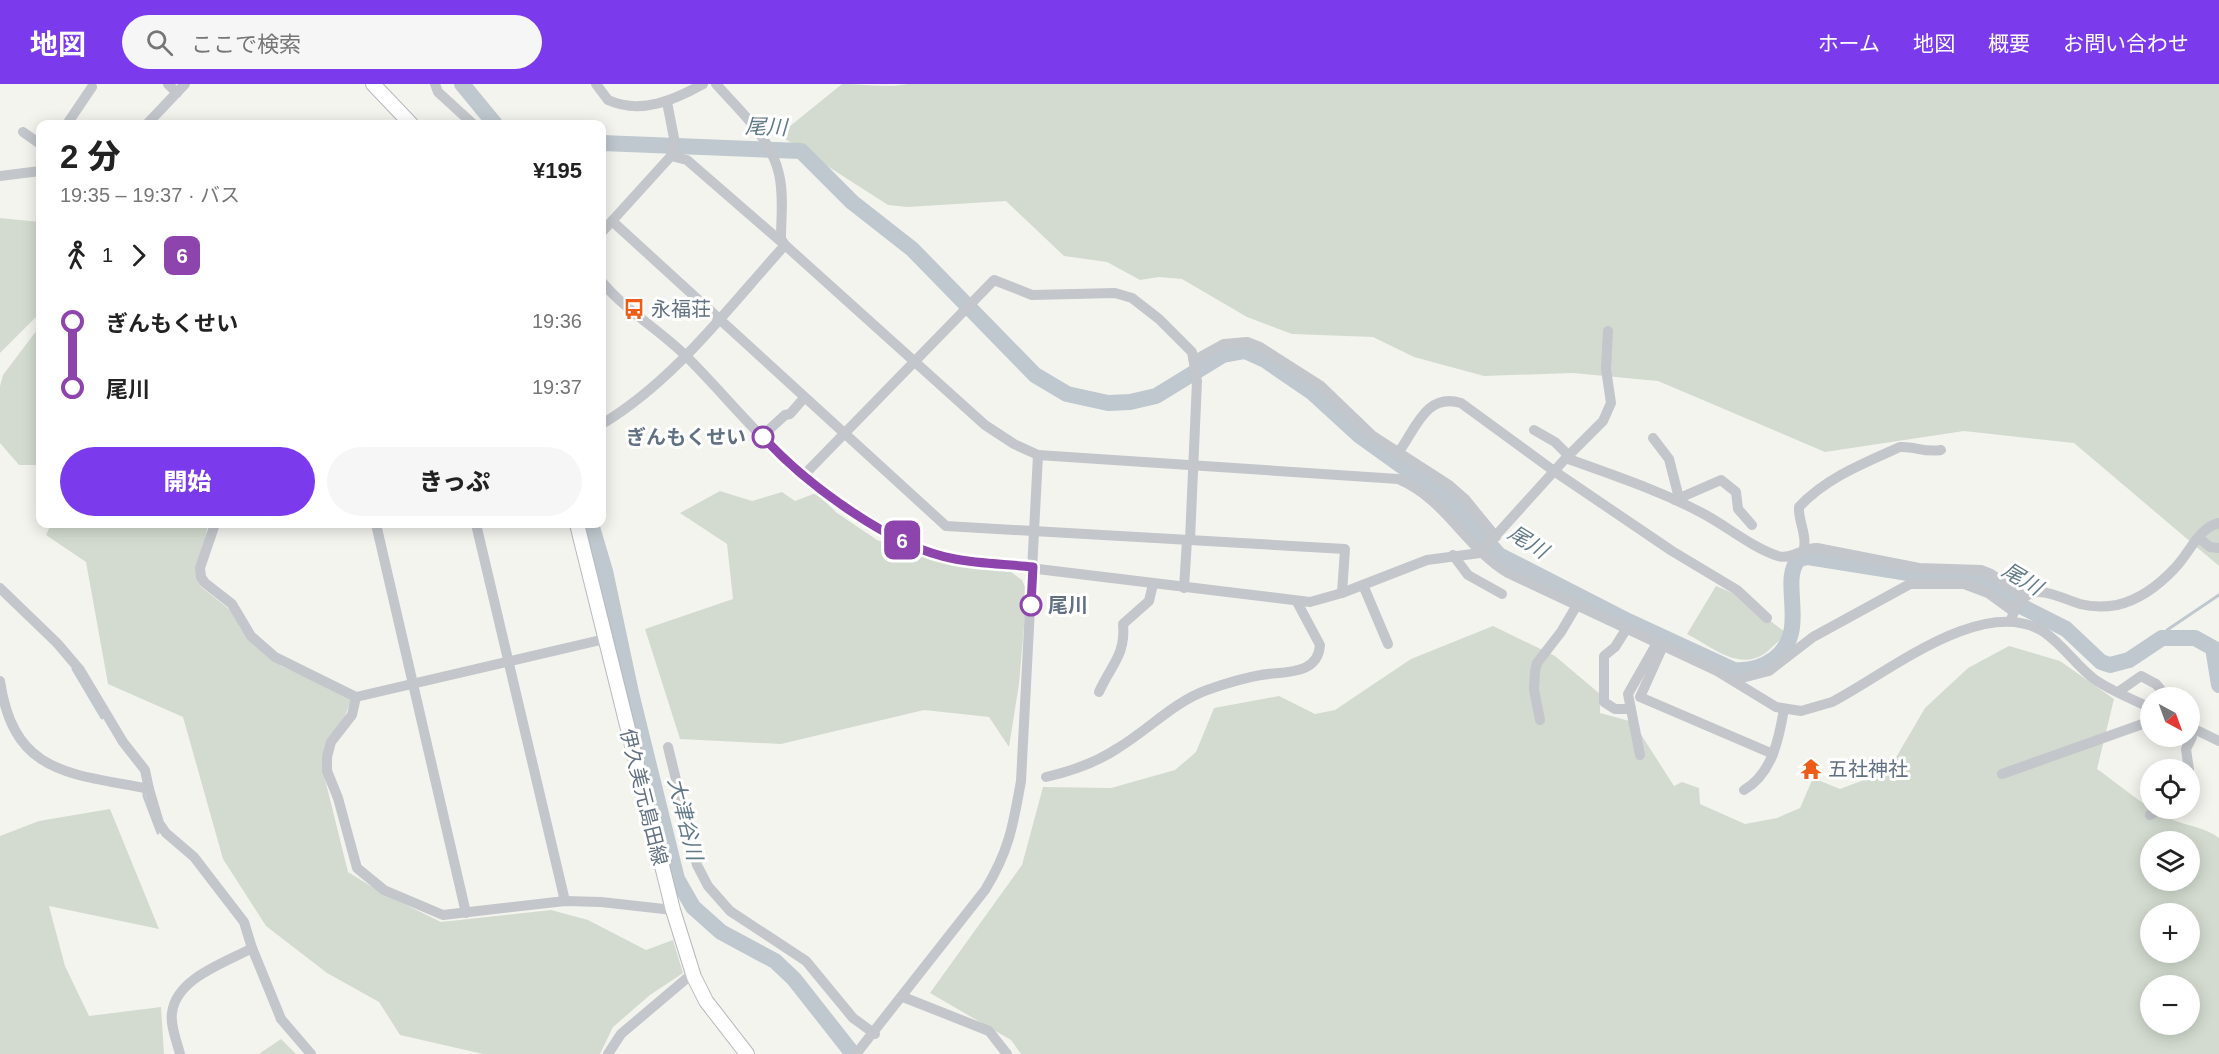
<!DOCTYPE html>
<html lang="ja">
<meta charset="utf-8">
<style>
:root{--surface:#fff;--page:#f6f6f6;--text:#222;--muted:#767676;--accent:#7c3aed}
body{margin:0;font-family:Arial,"Noto Sans JP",sans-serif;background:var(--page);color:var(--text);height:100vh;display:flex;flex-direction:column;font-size:22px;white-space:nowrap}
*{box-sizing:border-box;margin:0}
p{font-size:20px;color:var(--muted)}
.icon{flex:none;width:33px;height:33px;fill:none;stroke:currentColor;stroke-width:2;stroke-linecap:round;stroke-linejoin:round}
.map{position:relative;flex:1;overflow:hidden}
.side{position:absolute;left:36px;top:36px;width:570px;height:408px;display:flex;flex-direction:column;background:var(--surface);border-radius:12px;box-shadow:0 3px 15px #0003}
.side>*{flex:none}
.badge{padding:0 12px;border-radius:9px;font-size:21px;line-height:39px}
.needle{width:39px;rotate:139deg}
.fabs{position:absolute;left:2140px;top:603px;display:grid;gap:12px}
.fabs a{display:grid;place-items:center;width:60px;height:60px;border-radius:50%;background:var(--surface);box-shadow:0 3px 15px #0003;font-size:30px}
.map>.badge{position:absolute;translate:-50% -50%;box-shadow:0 0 0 3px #fff}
.legs{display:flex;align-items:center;gap:9px;height:66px;padding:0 24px;font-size:20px}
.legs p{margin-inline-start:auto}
.head{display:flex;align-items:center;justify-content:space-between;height:102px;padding:0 24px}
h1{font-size:33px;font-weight:800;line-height:45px}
.button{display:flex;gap:12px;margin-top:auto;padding:12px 24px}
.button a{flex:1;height:69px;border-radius:36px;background:var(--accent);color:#fff;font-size:24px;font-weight:800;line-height:69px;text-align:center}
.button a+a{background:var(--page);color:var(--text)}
ul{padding:0 24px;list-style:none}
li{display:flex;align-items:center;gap:21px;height:66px;font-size:22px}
li i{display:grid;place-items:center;width:9px;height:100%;margin:0 8px;background:currentColor}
li i::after{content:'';width:15px;height:15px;margin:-8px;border:4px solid;border-radius:50%;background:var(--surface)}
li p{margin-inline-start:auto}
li:first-child i{background:linear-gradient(#0000 50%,currentColor 0)}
li:last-child i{background:linear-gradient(currentColor 50%,#0000 0)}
header{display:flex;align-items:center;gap:36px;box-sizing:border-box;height:84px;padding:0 30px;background:var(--accent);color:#fff}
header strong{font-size:28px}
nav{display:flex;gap:33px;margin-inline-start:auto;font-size:21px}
.search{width:420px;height:54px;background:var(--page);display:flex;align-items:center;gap:15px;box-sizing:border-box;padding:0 21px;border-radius:33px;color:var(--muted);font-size:22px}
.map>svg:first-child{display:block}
.green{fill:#d3dbd0;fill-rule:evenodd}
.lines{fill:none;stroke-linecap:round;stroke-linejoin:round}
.stream{stroke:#bec8ce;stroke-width:3}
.river{stroke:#bec8ce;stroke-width:16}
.major-casing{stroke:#b6b9bd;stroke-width:16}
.minor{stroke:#c3c6ca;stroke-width:10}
.major{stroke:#fff;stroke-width:14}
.line-1-casing{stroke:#fff;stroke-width:14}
.line-1{stroke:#8e44ad;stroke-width:9}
.stop-1-dot{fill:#fff;stroke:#8e44ad;stroke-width:3}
.labels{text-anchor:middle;stroke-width:6;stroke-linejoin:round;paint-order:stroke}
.poi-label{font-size:20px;fill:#617082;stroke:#fff;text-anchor:start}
.stop-label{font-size:20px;font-weight:bold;fill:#617082;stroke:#fff;text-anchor:end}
.street-label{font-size:20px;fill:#617082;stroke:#fff}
.water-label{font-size:21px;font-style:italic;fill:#617a87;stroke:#fff}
</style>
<header>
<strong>地図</strong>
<div class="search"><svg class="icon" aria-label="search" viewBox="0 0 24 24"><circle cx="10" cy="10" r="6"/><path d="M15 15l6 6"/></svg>ここで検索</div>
<nav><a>ホーム</a><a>地図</a><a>概要</a><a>お問い合わせ</a></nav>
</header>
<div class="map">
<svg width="2219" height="970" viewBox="0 0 2219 970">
<rect width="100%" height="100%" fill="#f4f4ef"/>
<g class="green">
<path d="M842 0C864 0 887 4 908 0H2219V482L2074 359 1964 347 1825 368 1658 297 1573 289 1484 292 1414 273 1373 253 1292 250 1247 233 1182 195 1159 193 1140 196 1107 178 1064 172 1006 117 907 123 888 121 779 51Z"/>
<path d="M0 134 40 138V229L0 269Z"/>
<path d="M40 242V381H19L0 359V302L3 291Z"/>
<path d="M720 407 752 417 782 408 795 417 816 409 837 429 877 456 939 478 1011 488 1022 496 1027 508 1019 600 1009 663 989 633 924 626 781 660 680 655 645 545 733 515 727 460 680 429Z"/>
<path d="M51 440H208L198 490 201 503 233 528 241 545 281 582 352 613 324 691 348 788 382 809 441 838 551 826 588 836 646 866 673 856 683 889 650 911 613 943 600 970H483L400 951 379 918 327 889 266 842 223 775 183 633 108 600 86 478 46 451Z"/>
<path d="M1716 502 1735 510 1785 548C1782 556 1775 560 1769 566 1742 590 1714 564 1687 550Z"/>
<path d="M1493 542 1555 572 1600 610V629L1633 638 1674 702 1682 698 1699 704 1700 720 1745 740 1777 734 1800 724 1813 694 1840 705 1861 697 1884 694 1925 624 1968 584 2009 562 2060 577 2114 615 2097 685C2120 701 2147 725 2171 735 2187 742 2205 743 2219 754V970H1021L1011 956 930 909 1022 781 1043 703 1111 704 1175 686 1196 668 1214 624 1279 612 1315 630 1335 626 1411 575ZM2151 758H2190V796H2151ZM2151 830H2190V868H2151ZM2151 902H2190V940H2151Z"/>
<path d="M110 725 159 845 49 822 65 882 89 932 161 923 164 970H0V752L39 737Z"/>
<path d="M281 955 296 970H259Z"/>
</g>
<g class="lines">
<g class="stream">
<path d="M2162 554 2167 546 2219 511"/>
<path d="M73 585 102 634"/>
<path d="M144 705V712L158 749"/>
</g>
<g class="river">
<path d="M462 0 495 40"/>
<path d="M602 59 801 67 852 118 912 165 1035 291 1067 310 1108 319 1130 318 1156 312 1223 271 1245 267 1265 276 1313 309 1360 352 1452 418 1499 471 1628 537 1734 586C1749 587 1762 584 1774 575 1811 547 1778 497 1799 475L1808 473 1927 492 1978 494 2015 519 2066 545 2101 578 2110 581 2129 576 2162 554H2195L2213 564 2219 601"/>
<path d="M591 440 605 487 631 609 677 795 693 823 721 848 775 877 794 895 853 970"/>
</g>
<defs>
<g id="major">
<path d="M373 0 411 40"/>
<path d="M577 440 673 826 694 893 706 917 747 970"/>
</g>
</defs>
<use href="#major" class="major-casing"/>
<g class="minor">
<path d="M168 0 177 9"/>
<path d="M435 0 438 8 473 40"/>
<path d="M596 0 608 16C641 31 674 16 703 0"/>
<path d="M716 0C740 27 771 54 779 90 784 111 781 134 781 155L785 161 985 341 1014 360 1038 371"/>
<path d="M67 40 92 3"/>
<path d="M147 40 185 0"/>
<path d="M23 48 40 60"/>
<path d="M0 92 40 87"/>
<path d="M612 137 946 442 1345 465 1342 509"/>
<path d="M602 148 671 72 674 54 667 18"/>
<path d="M602 198C626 227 660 246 687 273 722 308 754 348 791 381 836 423 896 459 955 475L1310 518 1342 509 1427 476 1480 469 1566 374C1612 391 1659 406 1702 429 1727 442 1751 463 1778 472 1791 476 1802 464 1817 464L1919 484 1981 486 1991 490 2024 512"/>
<path d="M1195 276 1224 260 1247 258 1260 263 1321 302 1373 352 1449 401 1465 415 1496 453"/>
<path d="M602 340C675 296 728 224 785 161L687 76 671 72"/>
<path d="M1534 346 1555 358 1568 371"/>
<path d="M762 352 785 331 790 330 804 314"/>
<path d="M1653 354 1669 375 1679 414"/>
<path d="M1398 369C1415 347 1425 308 1461 319L1554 387 1672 467 1737 506 1767 534"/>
<path d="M1566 374 1603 337 1611 319 1606 285 1608 247"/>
<path d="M803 392 994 196 1032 211 1115 209 1132 214 1159 235 1192 268 1197 297 1190 456"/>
<path d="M1675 416 1721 396 1736 408 1738 425 1752 441"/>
<path d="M215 440 200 484 201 493 205 499 232 520 251 552 275 573 356 613 352 631 331 658 327 673V687L338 714 357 784 384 806 443 831 565 817 601 818 673 826"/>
<path d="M376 440 466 829"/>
<path d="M476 440 565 817"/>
<path d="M2199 454 2210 463 2219 464"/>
<path d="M1804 464C1807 450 1798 437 1799 423 1826 394 1864 379 1900 363 1915 362 1924 369 1941 366"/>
<path d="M1453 471 1468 491 1502 510"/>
<path d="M1363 501 1388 560"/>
<path d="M0 504 57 559 80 586 123 658 145 686 149 705"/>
<path d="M1184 504 1187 456"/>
<path d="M2012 533C2026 493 2052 511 2080 520 2092 523 2105 523 2117 521 2139 516 2160 500 2175 484 2189 470 2199 443 2219 439"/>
<path d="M1627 544 1615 563 1604 572V618L1615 625H1631"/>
<path d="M1663 562 1640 613 1773 670"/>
<path d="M1734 596 1769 587 1813 553 1910 500H1964L1988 509 2014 528"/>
<path d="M0 597C14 692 71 689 149 705L159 739 166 749 194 773 244 838 252 864 281 935 311 970"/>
<path d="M1099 608C1111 581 1126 571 1123 540L1149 517 1153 500"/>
<path d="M2118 608 2141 592 2156 600 2168 614"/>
<path d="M356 613 605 555"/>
<path d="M1540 636 1534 606 1535 587 1537 579 1561 548 1577 521"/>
<path d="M2190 643 2219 657"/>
<path d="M668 663 697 781 708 802 730 827 806 877 853 934 875 950"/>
<path d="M1640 671 1628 610 1657 559"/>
<path d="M2189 686 2186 665 2192 653"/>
<path d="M2002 690 2151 637"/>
<path d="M1046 693C1072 687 1096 679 1118 664 1148 646 1174 618 1207 606 1224 600 1243 594 1261 591 1283 587 1318 592 1320 561L1297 518"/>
<path d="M2190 695V702"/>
<path d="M1744 706C1772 690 1779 655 1784 625"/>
<path d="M2150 731 2161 724"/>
<path d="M903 913 989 947 1007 970"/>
<path d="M180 970C177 958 170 941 172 929 176 894 225 879 252 864"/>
<path d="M608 970 621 950 693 889"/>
<path d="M856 970 985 806C1009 767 1013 742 1021 697L1038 371 1398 395C1447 416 1464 462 1508 489L1717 587 1776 623 1801 627 1832 618C1885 591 1983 509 2044 548 2063 561 2076 581 2094 595 2111 607 2132 615 2151 624"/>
</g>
<use href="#major" class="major"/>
</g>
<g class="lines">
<defs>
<path id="line-1" d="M763 353C806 400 892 464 955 475 981 480 1007 480 1033 483L1031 521"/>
</defs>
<use href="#line-1" class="line-1-casing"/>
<use href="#line-1" class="line-1"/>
</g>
<defs>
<symbol id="bus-bare" viewBox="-9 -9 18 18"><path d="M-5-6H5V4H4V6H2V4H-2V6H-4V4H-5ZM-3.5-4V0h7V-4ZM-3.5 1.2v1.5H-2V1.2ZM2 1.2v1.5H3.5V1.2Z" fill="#ed5d17" stroke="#fff" stroke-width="2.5" paint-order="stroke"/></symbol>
<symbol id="temple-bare" viewBox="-9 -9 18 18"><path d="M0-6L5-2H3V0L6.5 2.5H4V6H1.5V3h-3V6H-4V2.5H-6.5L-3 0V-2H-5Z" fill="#ed5d17" stroke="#fff" stroke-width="2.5" paint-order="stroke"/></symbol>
</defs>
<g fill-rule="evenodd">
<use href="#bus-bare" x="619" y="210" width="30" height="30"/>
<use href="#temple-bare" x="1796" y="670" width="30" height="30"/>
</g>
<g class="stop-1-dot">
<circle cx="763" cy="353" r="10"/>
<circle cx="1031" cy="521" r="10"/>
</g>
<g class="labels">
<g class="poi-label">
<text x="651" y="232">永福荘</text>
<text x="1828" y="692">五社神社</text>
</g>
<g class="stop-label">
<text x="746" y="360">ぎんもくせい</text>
<text x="1048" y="528" text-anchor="start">尾川</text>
</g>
<g class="street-label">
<text transform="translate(644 713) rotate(76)" y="7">伊久美元島田線</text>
</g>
<g class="water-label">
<text transform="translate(766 43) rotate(2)" y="7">尾川</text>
<text transform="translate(1528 458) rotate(32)" y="7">尾川</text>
<text transform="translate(2022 495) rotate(31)" y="7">尾川</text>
<text transform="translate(685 735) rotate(76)" y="7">大津谷川</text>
</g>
</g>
</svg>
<div class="fabs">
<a><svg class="needle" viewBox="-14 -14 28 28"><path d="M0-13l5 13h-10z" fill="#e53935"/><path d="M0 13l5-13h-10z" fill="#767676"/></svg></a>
<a><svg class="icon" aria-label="locate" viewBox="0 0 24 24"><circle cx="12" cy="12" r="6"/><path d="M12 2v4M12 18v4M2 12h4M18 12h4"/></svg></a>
<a><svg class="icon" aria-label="layers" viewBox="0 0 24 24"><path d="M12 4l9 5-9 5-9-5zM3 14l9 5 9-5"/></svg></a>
<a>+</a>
<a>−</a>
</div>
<b class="badge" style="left:902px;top:456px;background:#8e44ad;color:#fff">6</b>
<section class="side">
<div class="head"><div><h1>2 分</h1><p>19:35 – 19:37 · バス</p></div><b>¥195</b></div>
<div class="legs"><svg class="icon" aria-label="walk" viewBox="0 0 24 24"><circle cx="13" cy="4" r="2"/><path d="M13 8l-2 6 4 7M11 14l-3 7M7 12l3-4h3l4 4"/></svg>1<svg class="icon" aria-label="forward" viewBox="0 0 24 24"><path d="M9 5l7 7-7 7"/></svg><b class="badge" style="background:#8e44ad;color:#fff">6</b></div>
<ul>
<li><i style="color:#8e44ad"></i><b>ぎんもくせい</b><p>19:36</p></li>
<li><i style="color:#8e44ad"></i><b>尾川</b><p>19:37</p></li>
</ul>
<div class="button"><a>開始</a><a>きっぷ</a></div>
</section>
</div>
